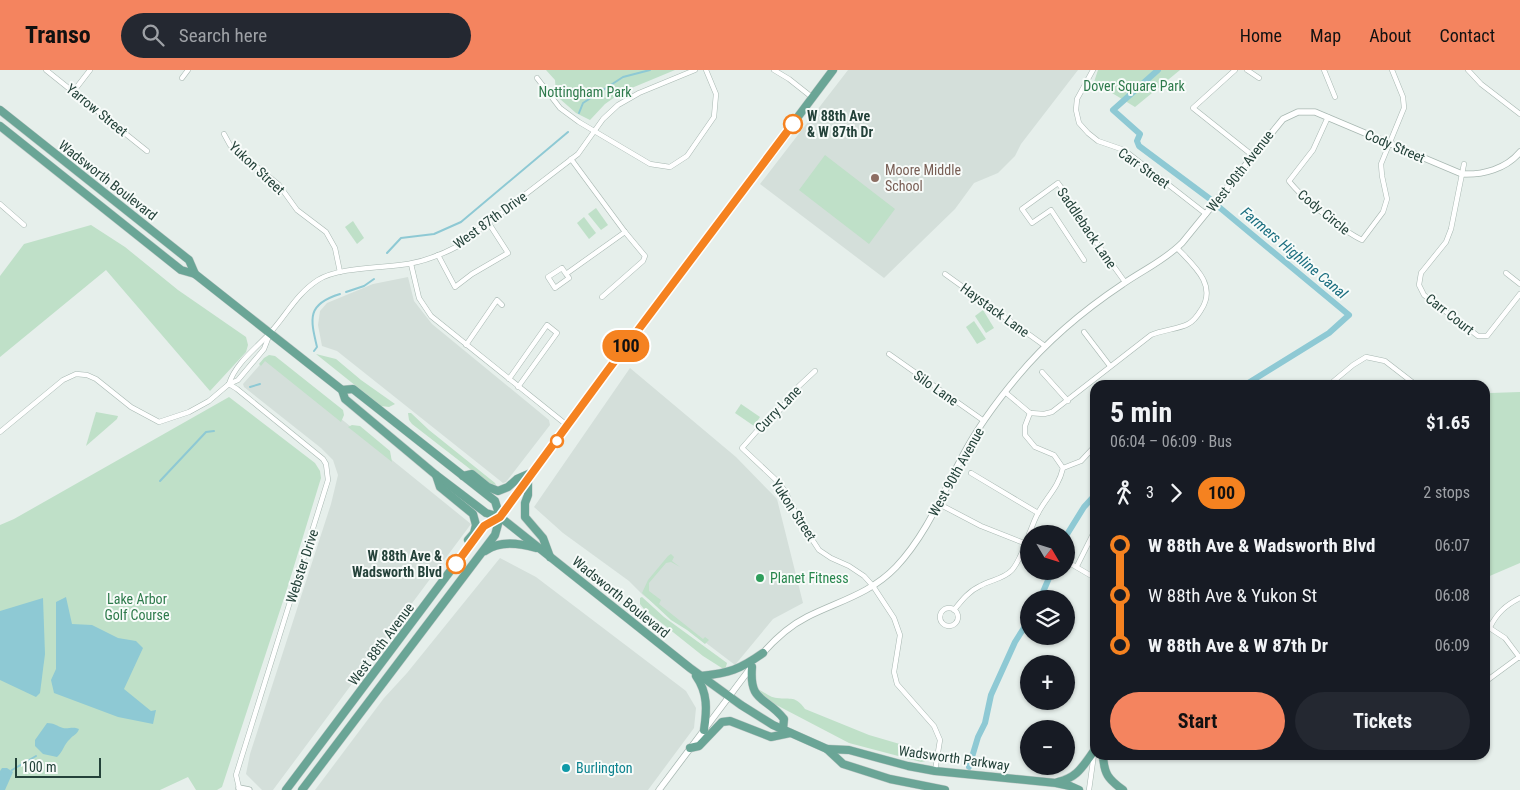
<!DOCTYPE html>
<meta charset="utf-8">
<style>
:root{--surface:#171b24;--page:#242831;--text:#f1f3f6;--muted:#9ea1a6;--accent:#f4845f}
body{margin:0;font-family:"Roboto Condensed",sans-serif;background:var(--page);color:var(--text);height:100vh;display:flex;flex-direction:column;font-size:19px;white-space:nowrap}
*{box-sizing:border-box;margin:0}
p{font-size:16px;color:var(--muted)}
.icon{flex:none;width:28px;height:28px;fill:none;stroke:currentColor;stroke-width:2;stroke-linecap:round;stroke-linejoin:round}
.map{position:relative;flex:1;overflow:hidden}
.drawer{position:absolute;left:1090px;top:310px;width:400px;height:380px;display:flex;flex-direction:column;background:var(--surface);border-radius:15px;box-shadow:0 1px 4px #0004}
.drawer>*{flex:none}
.badge{padding:0 10px;border-radius:16px;font-size:18px;line-height:32px}
.needle{width:32px;rotate:128deg}
.tools{position:absolute;left:1020px;top:455px;display:grid;gap:10px}
.tools a{display:grid;place-items:center;width:55px;height:55px;border-radius:50%;background:var(--surface);box-shadow:0 1px 4px #0004;font-size:25px}
.scale{position:absolute;left:15px;bottom:12px;width:86px;box-sizing:border-box;padding-left:5px;border:2px solid #24423a;border-top:0;font-size:14px;line-height:18px;white-space:nowrap;color:#24423a;-webkit-text-stroke:4px #f7fbf9;paint-order:stroke}
.map>.badge{position:absolute;translate:-50% -50%;box-shadow:0 0 0 2px #fff}
.legs{display:flex;align-items:center;gap:8px;height:55px;padding:0 20px;font-size:16px}
.legs p{margin-inline-start:auto}
.headline{display:flex;align-items:center;justify-content:space-between;height:85px;padding:0 20px}
h1{font-size:28px;font-weight:700;line-height:38px}
.cta{display:flex;gap:10px;margin-top:auto;padding:10px 20px}
.cta a{flex:1;height:58px;border-radius:30px;background:var(--accent);color:#111;font-size:20px;font-weight:700;line-height:58px;text-align:center}
.cta a+a{background:var(--page);color:var(--text)}
ul{padding:0 20px;list-style:none}
li{display:flex;align-items:center;gap:18px;height:50px;font-size:19px}
li i{display:grid;place-items:center;width:8px;height:100%;margin:0 6px;background:currentColor}
li i::after{content:'';width:12px;height:12px;margin:-6px;border:4px solid;border-radius:50%;background:var(--surface)}
li p{margin-inline-start:auto}
li:first-child i{background:linear-gradient(#0000 50%,currentColor 0)}
li:last-child i{background:linear-gradient(currentColor 50%,#0000 0)}
header{display:flex;align-items:center;gap:30px;box-sizing:border-box;height:70px;padding:0 25px;background:var(--accent);color:#111}
header strong{font-size:24px}
nav{display:flex;gap:28px;margin-inline-start:auto;font-size:18px}
.search{width:350px;height:45px;background:var(--page);display:flex;align-items:center;gap:12px;box-sizing:border-box;padding:0 18px;border-radius:28px;color:var(--muted);font-size:19px}
.map>svg:first-child{display:block}
.built{fill:#d4dfda}
.green{fill:#bfe0c8}
.water{fill:#8ec9d4}
.lines{fill:none;stroke-linecap:round;stroke-linejoin:round}
.stream{stroke:#8ec9d4;stroke-width:2}
.canal{stroke:#8ec9d4;stroke-width:6}
.minor-casing{stroke:#a8b8b2;stroke-width:5.5}
.tertiary-casing{stroke:#a8b8b2;stroke-width:7}
.primary-casing{stroke:#c2cac8;stroke-width:9}
.minor{stroke:#fff;stroke-width:4.5}
.tertiary{stroke:#fff;stroke-width:5.5}
.primary{stroke:#6aa596;stroke-width:8}
.line-1-casing{stroke:#fff;stroke-width:11}
.line-1{stroke:#f58220;stroke-width:8}
.stop-1-dot{fill:#fff;stroke:#f58220;stroke-width:2.5}
.education-dot{fill:#8d6e63;stroke:#f7fbf9;stroke-width:2}
.leisure-dot{fill:#2e9e5b;stroke:#f7fbf9;stroke-width:2}
.culture-dot{fill:#0f9aa8;stroke:#f7fbf9;stroke-width:2}
.labels{text-anchor:middle;stroke-width:4;stroke-linejoin:round;paint-order:stroke}
.park-label{font-size:14px;fill:#2d7a4b;stroke:#f7fbf9}
.street-label{font-size:14px;fill:#24423a;stroke:#f7fbf9}
.stop-label{font-size:14px;font-weight:bold;fill:#24423a;stroke:#f7fbf9;text-anchor:start}
.education-label{font-size:14px;fill:#785e54;stroke:#f7fbf9;text-anchor:start}
.leisure-label{font-size:14px;fill:#27864d;stroke:#f7fbf9;text-anchor:start}
.culture-label{font-size:14px;fill:#0d838f;stroke:#f7fbf9;text-anchor:start}
.water-label{font-size:15px;font-style:italic;fill:#1c6f80;stroke:#f7fbf9}
</style>
<header>
<strong>Transo</strong>
<div class="search"><svg class="icon" aria-label="search" viewBox="0 0 24 24"><circle cx="10" cy="10" r="6"/><path d="M15 15l6 6"/></svg>Search here</div>
<nav><a>Home</a><a>Map</a><a>About</a><a>Contact</a></nav>
</header>
<div class="map">
<svg width="1520" height="720" viewBox="0 0 1520 720">
<rect width="100%" height="100%" fill="#e6efeb"/>
<g class="built">
<path d="M848 0H1078L1021 74 1015 86 998 103 974 113 955 139 884 208 760 114Z"/>
<path d="M408 207 414 231 432 254 549 350 550 355 506 412 503 413 337 281 322 276 318 255 320 241 327 233 373 214Z"/>
<path d="M266 288 471 454 273 720H262L246 704 250 684 331 434 338 405 333 390 321 378 244 317 243 314Z"/>
<path d="M630 298 736 387 777 429 803 533 773 549 735 595 643 525 629 511 563 463 534 437Z"/>
<path d="M500 488 536 507 686 621 696 638 694 658 648 720H315L384 628 407 603Z"/>
</g>
<g class="green">
<path d="M536 0H675L622 22 605 34 590 50 576 43 560 29 556 23 555 10 546 0Z"/>
<path d="M1098 0H1180L1135 37 1094 12Z"/>
<path d="M825 85 895 139 869 174 799 120Z"/>
<path d="M596 138 608 155 601 160 588 144Z"/>
<path d="M584 147 596 163 589 169 577 153Z"/>
<path d="M353 151 364 168 357 174 345 157Z"/>
<path d="M91 155 125 177 178 220 246 267 248 275 246 282 210 321 106 200 0 287V206L24 174Z"/>
<path d="M983 240 994 258 986 263 975 246Z"/>
<path d="M974 251 986 269 977 274 966 257Z"/>
<path d="M316 284 336 289 361 310 395 334 389 337 381 336Z"/>
<path d="M269 285 275 286 343 340 344 345 341 352 265 291 261 296 259 294 264 288Z"/>
<path d="M1520 322V493L1485 508V327L1490 323Z"/>
<path d="M229 327 315 393 320 401 321 408 287 519 222 717 217 720H196L188 707 160 720H0V455L14 449Z"/>
<path d="M741 334 760 347 754 356 735 343Z"/>
<path d="M96 342 118 346 117 349 86 376Z"/>
<path d="M408 343H411L429 360 495 413 496 415 488 413 412 354 409 350Z"/>
<path d="M352 355 360 356 390 381 392 392 348 357Z"/>
<path d="M671 484 674 487 672 491 680 497 671 492 666 493 649 513V521L661 530 659 534 703 569 705 567 709 570 705 574 687 560 671 550 642 523 648 510 668 486Z"/>
<path d="M642 527 664 547 727 593 725 600 703 586 644 539 640 534V528Z"/>
<path d="M758 619C764 622 771 628 777 628 791 630 795 625 805 639L869 665 927 682 926 691 921 692 849 673 763 628Z"/>
</g>
<g class="water">
<path d="M66 527 72 554 92 555 118 568 136 571 143 578 124 619 151 641 156 640 153 654 118 647 54 623 51 610 56 599V532Z"/>
<path d="M43 528 45 584 40 623 36 627 0 610V541Z"/>
<path d="M47 653C54 653 57 656 63 658 69 659 73 656 79 659 77 665 73 665 70 669 64 674 63 682 57 687L43 684 35 676V670Z"/>
<path d="M2 698H7L13 702 5 720H0V701Z"/>
</g>
<g class="lines">
<g class="stream">
<path d="M579 43 583 33 623 7 650 0"/>
<path d="M387 183 401 168 434 164 461 152 568 62"/>
<path d="M346 222 364 216 374 209"/>
<path d="M314 281 317 277C310 248 307 234 340 224"/>
<path d="M250 317 260 314"/>
<path d="M160 411 206 362 214 361"/>
<path d="M12 700 36 686"/>
</g>
<g class="canal">
<path d="M1158 0 1113 40 1140 64 1137 71 1139 76 1210 129"/>
<path d="M1219 137 1349 245 1329 263 1245 315"/>
<path d="M1066 466 1084 437 1095 425"/>
<path d="M1040 529 1052 501"/>
<path d="M969 697 978 667 985 653 991 625 1015 572 1029 550"/>
</g>
<defs>
<g id="minor">
<path d="M46 0 147 81"/>
<path d="M774 0 789 9 813 28"/>
<path d="M1093 0 1077 29 1076 40 1079 53 1088 63 1098 71 1124 80 1206 144"/>
<path d="M1235 0 1193 38 1252 85"/>
<path d="M1247 0 1259 8"/>
<path d="M1324 0 1335 27"/>
<path d="M1468 0 1481 14 1520 44"/>
<path d="M182 8 188 0"/>
<path d="M537 8 560 38 579 52 650 94 670 97 687 86 714 47 716 24 706 0"/>
<path d="M73 22 90 0"/>
<path d="M1328 47 1313 80 1289 111C1302 128 1343 161 1362 170L1383 142 1387 129 1382 106 1381 94 1404 38 1403 27 1392 0"/>
<path d="M224 64 230 75 279 115 297 140 326 162 335 178 340 202"/>
<path d="M571 89 625 162 645 186 643 191 602 227"/>
<path d="M1464 94 1451 159 1446 172 1421 203 1419 215 1424 225 1478 266H1487L1520 224"/>
<path d="M0 134 24 155"/>
<path d="M438 185 455 217 472 204 508 183 488 152"/>
<path d="M1084 190 1051 140 1032 153 1022 139 1058 113 1066 124 1068 133 1125 212"/>
<path d="M411 194 419 228 431 246 568 356"/>
<path d="M1506 203 1520 214"/>
<path d="M566 204 562 198 548 207 555 218 569 208 566 204 625 162"/>
<path d="M945 204 1045 276"/>
<path d="M1084 262 1110 296"/>
<path d="M466 275 497 230 502 235"/>
<path d="M889 284 984 351"/>
<path d="M815 301 799 316 779 341 763 354 742 378 776 410 785 421 798 448 819 480 831 488 849 496 864 506 873 516 894 548 900 565 894 602 897 614 934 656 940 670 935 701"/>
<path d="M1042 302 1068 331"/>
<path d="M509 309 547 255 557 263 518 317"/>
<path d="M229 314C235 294 255 279 269 264 286 246 296 224 318 210 338 197 383 198 408 194 425 191 443 184 458 176L578 84 603 49 618 35 639 23 695 0"/>
<path d="M229 314 237 319 323 389 326 394 328 410 236 705 239 718"/>
<path d="M1329 315 1353 295 1366 287 1385 291 1416 315"/>
<path d="M1005 322 1030 343"/>
<path d="M1030 343 1044 344 1052 342 1151 265C1162 260 1179 259 1188 254 1194 251 1198 245 1201 240 1218 215 1193 195 1177 178"/>
<path d="M1030 343 1025 356V365L1035 377 1054 385 1063 398"/>
<path d="M0 362 63 310 76 304 87 305 96 309 131 337 159 352 189 342 209 331 229 314 238 310 264 279 269 266"/>
<path d="M971 403 1038 443"/>
<path d="M939 434 981 456 1029 475"/>
<path d="M1029 464C1032 457 1034 451 1037 445 1046 427 1058 419 1063 398L1081 391 1095 376"/>
<path d="M1066 491 1095 508"/>
<path d="M1077 496 1095 460"/>
<circle cx="949" cy="547" r="9"/>
<path d="M954 540C962 530 969 521 980 516 990 510 1004 509 1012 500 1020 491 1024 476 1029 465"/>
<path d="M1485 555 1505 568 1520 588"/>
<path d="M1490 557C1497 543 1506 535 1520 528"/>
<path d="M1485 612 1519 587"/>
<path d="M1089 720 1094 684"/>
</g>
<g id="tertiary">
<path d="M761 585C774 570 789 556 807 547 839 531 870 524 896 497 926 465 942 425 962 387 977 358 997 331 1018 306 1048 270 1084 240 1123 214 1143 200 1164 191 1182 173L1283 49 1298 42H1315L1462 104C1483 105 1506 99 1520 82"/>
<path d="M239 718 249 720"/>
<path d="M659 720 752 596"/>
</g>
<g id="primary">
<path d="M0 40 189 190 195 204"/>
<path d="M0 56 181 200 195 204 342 320 345 329 436 405 486 443 500 447 690 598 741 635 773 655 827 679 843 694 890 709 945 720"/>
<path d="M342 320 353 319 495 431 500 447"/>
<path d="M436 405 440 417 473 444 476 455 474 463 468 470"/>
<path d="M463 406 472 404 488 417 498 421 508 417 517 409 533 402"/>
<path d="M528 409V425L525 433V447L543 468 550 487"/>
<path d="M485 481C500 470 519 473 536 478"/>
<path d="M752 597C749 633 766 626 784 649L783 659"/>
<path d="M696 606C708 623 707 640 704 660"/>
<path d="M701 606C729 603 739 600 763 583"/>
<path d="M690 678 699 676 722 652 730 651 771 667 790 663"/>
<path d="M827 679 849 680 908 696 935 701 1056 713 1070 716 1079 720"/>
<path d="M1103 685C1104 704 1108 709 1123 720"/>
<path d="M1058 712C1078 707 1082 697 1094 681"/>
<path d="M286 720 484 456 500 447 511 432 608 300 833 0"/>
<path d="M302 720 495 465 500 447"/>
</g>
</defs>
<use href="#minor" class="minor-casing"/>
<use href="#tertiary" class="tertiary-casing"/>
<use href="#primary" class="primary-casing"/>
<use href="#minor" class="minor"/>
<use href="#tertiary" class="tertiary"/>
<use href="#primary" class="primary"/>
</g>
<g class="lines">
<defs>
<path id="line-1" d="M456 494 484 456 500 447 511 432 608 300 793 54"/>
</defs>
<use href="#line-1" class="line-1-casing"/>
<use href="#line-1" class="line-1"/>
</g>
<g class="stop-1-dot">
<circle cx="793" cy="54" r="9"/>
<circle cx="557" cy="371" r="6"/>
<circle cx="456" cy="494" r="9"/>
</g>
<circle class="education-dot" cx="875" cy="108" r="5"/>
<circle class="leisure-dot" cx="760" cy="508" r="5"/>
<circle class="culture-dot" cx="566" cy="698" r="5"/>
<g class="labels">
<g class="park-label">
<text x="1134" y="21">Dover Square Park</text>
<text x="585" y="27">Nottingham Park</text>
<text x="137" y="534">Lake Arbor<tspan x="137" dy="16">Golf Course</tspan></text>
</g>
<g class="street-label">
<text transform="translate(97 40) rotate(39)" y="5">Yarrow Street</text>
<text transform="translate(1395 76) rotate(23)" y="5">Cody Street</text>
<text transform="translate(257 98) rotate(43)" y="5">Yukon Street</text>
<text transform="translate(1144 98) rotate(35)" y="5">Carr Street</text>
<text transform="translate(1240 101) rotate(-52)" y="5">West 90th Avenue</text>
<text transform="translate(108 110) rotate(38)" y="5">Wadsworth Boulevard</text>
<text transform="translate(1324 142) rotate(39)" y="5">Cody Circle</text>
<text transform="translate(490 150) rotate(-36)" y="5">West 87th Drive</text>
<text transform="translate(1087 158) rotate(56)" y="5">Saddleback Lane</text>
<text transform="translate(995 240) rotate(36)" y="5">Haystack Lane</text>
<text transform="translate(1450 244) rotate(38)" y="5">Carr Court</text>
<text transform="translate(936 318) rotate(35)" y="5">Silo Lane</text>
<text transform="translate(778 339) rotate(-46)" y="5">Curry Lane</text>
<text transform="translate(956 402) rotate(-61)" y="5">West 90th Avenue</text>
<text transform="translate(794 440) rotate(57)" y="5">Yukon Street</text>
<text transform="translate(302 496) rotate(-72)" y="5">Webster Drive</text>
<text transform="translate(621 527) rotate(39)" y="5">Wadsworth Boulevard</text>
<text transform="translate(381 574) rotate(-53)" y="5">West 88th Avenue</text>
<text transform="translate(954 688) rotate(8)" y="5">Wadsworth Parkway</text>
</g>
<g class="stop-label">
<text x="807" y="51">W 88th Ave<tspan x="807" dy="16">&amp; W 87th Dr</tspan></text>
<text x="442" y="491" text-anchor="end">W 88th Ave &amp;<tspan x="442" dy="16">Wadsworth Blvd</tspan></text>
</g>
<g class="education-label">
<text x="885" y="105">Moore Middle<tspan x="885" dy="16">School</tspan></text>
</g>
<g class="leisure-label">
<text x="770" y="513">Planet Fitness</text>
</g>
<g class="culture-label">
<text x="576" y="703">Burlington</text>
</g>
<g class="water-label">
<text transform="translate(1294 183) rotate(40)" y="5">Farmers Highline Canal</text>
</g>
</g>
</svg>
<div class="tools">
<a><svg class="needle" viewBox="-14 -14 28 28"><path d="M0-13l5 13h-10z" fill="#e53935"/><path d="M0 13l5-13h-10z" fill="#9ea1a6"/></svg></a>
<a><svg class="icon" aria-label="layers" viewBox="0 0 24 24"><path d="M12 4l9 5-9 5-9-5zM3 14l9 5 9-5"/></svg></a>
<a>+</a>
<a>−</a>
</div>
<div class="scale">100 m</div>
<b class="badge" style="left:626px;top:276px;background:#f58220;color:#111">100</b>
<section class="drawer">
<div class="headline"><div><h1>5 min</h1><p>06:04 – 06:09 · Bus</p></div><b>$1.65</b></div>
<div class="legs"><svg class="icon" aria-label="walk" viewBox="0 0 24 24"><circle cx="13" cy="4" r="2"/><path d="M13 8l-2 6 4 7M11 14l-3 7M7 12l3-4h3l4 4"/></svg>3<svg class="icon" aria-label="forward" viewBox="0 0 24 24"><path d="M9 5l7 7-7 7"/></svg><b class="badge" style="background:#f58220;color:#111">100</b><p>2 stops</p></div>
<ul>
<li><i style="color:#f58220"></i><b>W 88th Ave &amp; Wadsworth Blvd</b><p>06:07</p></li>
<li><i style="color:#f58220"></i><span>W 88th Ave &amp; Yukon St</span><p>06:08</p></li>
<li><i style="color:#f58220"></i><b>W 88th Ave &amp; W 87th Dr</b><p>06:09</p></li>
</ul>
<div class="cta"><a>Start</a><a>Tickets</a></div>
</section>
</div>
